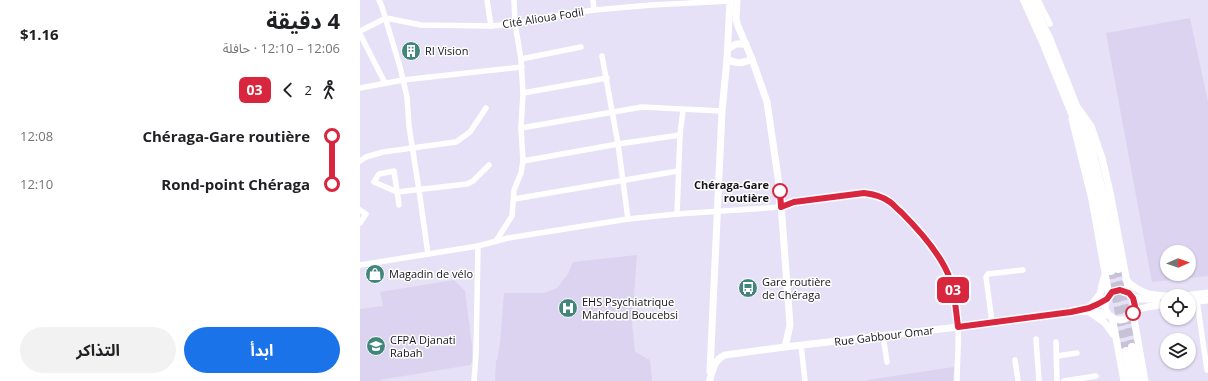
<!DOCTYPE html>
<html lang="ar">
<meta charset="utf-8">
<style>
:root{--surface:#fff;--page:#f2f2f2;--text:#202124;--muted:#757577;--accent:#1a73e8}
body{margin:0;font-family:"Open Sans","Noto Sans Arabic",sans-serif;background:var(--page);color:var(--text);direction:rtl;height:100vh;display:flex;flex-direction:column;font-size:15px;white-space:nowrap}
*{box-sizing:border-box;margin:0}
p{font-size:13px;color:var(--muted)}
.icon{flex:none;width:22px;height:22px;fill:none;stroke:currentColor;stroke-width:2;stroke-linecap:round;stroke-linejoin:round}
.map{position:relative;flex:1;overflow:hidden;direction:ltr}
.drawer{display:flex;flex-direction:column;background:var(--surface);width:360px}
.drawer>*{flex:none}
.badge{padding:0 8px;border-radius:6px;font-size:14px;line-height:26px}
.needle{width:26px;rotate:88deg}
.tools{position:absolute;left:800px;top:245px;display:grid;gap:8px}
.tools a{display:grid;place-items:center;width:36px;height:36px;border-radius:50%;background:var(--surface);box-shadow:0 1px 3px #0004;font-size:20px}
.map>.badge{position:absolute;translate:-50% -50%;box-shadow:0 0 0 2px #fff}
.legs{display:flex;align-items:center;gap:6px;height:44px;padding:0 20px;font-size:13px}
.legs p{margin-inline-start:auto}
.headline{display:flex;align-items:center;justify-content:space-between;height:68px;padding:0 20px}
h1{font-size:22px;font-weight:700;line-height:30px}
.primary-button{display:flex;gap:8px;margin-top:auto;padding:8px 20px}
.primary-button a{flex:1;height:46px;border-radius:24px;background:var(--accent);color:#fff;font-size:16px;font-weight:700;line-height:46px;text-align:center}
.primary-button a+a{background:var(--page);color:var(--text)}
ul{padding:0 20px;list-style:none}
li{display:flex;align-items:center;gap:14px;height:48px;font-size:15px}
li i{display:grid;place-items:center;width:6px;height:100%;margin:0 5px;background:currentColor}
li i::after{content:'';width:10px;height:10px;margin:-5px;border:3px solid;border-radius:50%;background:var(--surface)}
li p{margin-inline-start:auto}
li:first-child i{background:linear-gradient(#0000 50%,currentColor 0)}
li:last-child i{background:linear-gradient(currentColor 50%,#0000 0)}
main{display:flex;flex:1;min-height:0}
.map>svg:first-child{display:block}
.built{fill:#dbd3f0;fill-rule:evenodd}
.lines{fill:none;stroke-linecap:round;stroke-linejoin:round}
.highway-tunnel{stroke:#c7c2d5;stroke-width:8;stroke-dasharray:8 4;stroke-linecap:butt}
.minor{stroke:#fff;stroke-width:5.5}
.major{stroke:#fff;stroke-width:7}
.highway{stroke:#fff;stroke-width:8}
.line-1-casing{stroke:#fff;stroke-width:9}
.line-1{stroke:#d7263d;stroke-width:6}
.stop-1-dot{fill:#fff;stroke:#d7263d;stroke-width:2}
.labels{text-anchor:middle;stroke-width:3;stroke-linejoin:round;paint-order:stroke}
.street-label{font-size:11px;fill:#16141b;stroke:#fff}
.poi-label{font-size:11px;fill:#16141b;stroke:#fff;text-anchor:start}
.stop-label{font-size:11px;font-weight:bold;fill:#16141b;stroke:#fff;text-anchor:end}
</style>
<main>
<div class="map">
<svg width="848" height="381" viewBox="0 0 848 381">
<rect width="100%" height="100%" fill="#e6e1f6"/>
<g class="built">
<path d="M830 18 848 102V276L792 282 746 33ZM807 252H829V274H807Z"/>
<path d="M277 255 272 322 275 352 290 360 292 381H135L136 360H137L140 344 144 293H184L197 288 208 274 213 262Z"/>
<path d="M94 280 105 291 112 346V362L110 365 20 380 22 381H0V309L23 306 20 292Z"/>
<path d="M594 367 593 381H508L507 380Z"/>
</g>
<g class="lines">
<g class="highway-tunnel">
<path d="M758 269 772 347"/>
<path d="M751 271 766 351"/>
</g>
<g class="minor">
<path d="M19 0 22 7 40 67 47 97 49 126 59 190 68 254"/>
<path d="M127 0 131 26"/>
<path d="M233 0 234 10"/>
<path d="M678 0 690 24"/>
<path d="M0 31 26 18 61 25 131 26 155 24 186 17 234 10 292 5 370 1"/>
<path d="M0 34 25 83"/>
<path d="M242 56 258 144 268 219"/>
<path d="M161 59 221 47"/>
<path d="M0 88 43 80 162 67"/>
<path d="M163 93 247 78"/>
<path d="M161 128 282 107 362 111"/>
<path d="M0 161 6 157 23 152 96 142 110 132 126 108"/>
<path d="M163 161 258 144 320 135"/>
<path d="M154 199 318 171"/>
<path d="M39 205 34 171 19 174 14 182 37 192 107 184 113 181 129 165"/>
<path d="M0 210 6 214 0 223"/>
<path d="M317 214 320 135 323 110"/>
<path d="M136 241 152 216 154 190 161 173 163 161 161 128 163 93 161 59 155 24 154 0"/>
<path d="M0 265 118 246 148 238 268 219 317 214 421 207C441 200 462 198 483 195 494 194 504 192 514 194 528 197 538 209 548 219 563 234 582 258 590 278 595 293 597 310 598 326 599 344 597 363 597 381"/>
<path d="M837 301 847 370"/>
<path d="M632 322 626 277 628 274 663 270"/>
<path d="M523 336 527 362"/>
<path d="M676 339 679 381"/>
<path d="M696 342 697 381"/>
<path d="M441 345 445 381"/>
<path d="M697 356 717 353"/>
<path d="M655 360 658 381"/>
<path d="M114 381 116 354 118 246"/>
<path d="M704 381 736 376"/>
</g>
<g class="major">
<path d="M377 0 376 19 378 26 392 59 407 102 420 191 430 325 425 347"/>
<path d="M368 49 376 44H386"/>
<path d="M367 59C375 64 383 64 392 59"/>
<path d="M718 108 731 126 742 158 750 192 769 293"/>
<path d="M712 119 732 200 749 295"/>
<path d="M766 280C780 293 788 295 807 296"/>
<circle cx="760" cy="305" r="15"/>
<path d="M824 296 848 293"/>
<path d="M773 297 782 299H797"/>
<path d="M829 302 848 300"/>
<path d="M729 308 740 294 744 277"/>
<path d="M774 311 787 307 807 304"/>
<path d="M731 313 744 322 753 334"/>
<path d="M773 313 785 381"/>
<path d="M752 317 764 381"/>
<path d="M350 371 362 111 367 59 370 0"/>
<path d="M350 379C353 369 355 359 365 355L425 347 598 327 711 312 735 311 750 316"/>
</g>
<g class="highway">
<path d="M664 0 683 42 722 138 731 168 737 197 751 271"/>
<path d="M671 0 689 38 728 136 743 194 758 269"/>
<path d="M772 347 778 381"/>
<path d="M766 351 771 381"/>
</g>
</g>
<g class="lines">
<defs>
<path id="line-1" d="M420 191 421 207 434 202 504 193C513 194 522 196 530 202 534 205 537 209 541 212 558 229 582 256 590 279 595 294 596 311 598 327L711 312 729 308 738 304 747 299 752 292 760 290 769 293 773 298 775 306 773 313"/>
</defs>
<use href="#line-1" class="line-1-casing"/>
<use href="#line-1" class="line-1"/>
</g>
<defs>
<symbol id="building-disc" viewBox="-11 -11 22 22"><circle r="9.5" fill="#42867b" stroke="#fff"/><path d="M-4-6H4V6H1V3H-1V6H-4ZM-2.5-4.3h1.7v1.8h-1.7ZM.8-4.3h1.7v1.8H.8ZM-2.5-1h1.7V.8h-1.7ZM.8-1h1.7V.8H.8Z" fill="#fff"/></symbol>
<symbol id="shop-disc" viewBox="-11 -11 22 22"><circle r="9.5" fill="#42867b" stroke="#fff"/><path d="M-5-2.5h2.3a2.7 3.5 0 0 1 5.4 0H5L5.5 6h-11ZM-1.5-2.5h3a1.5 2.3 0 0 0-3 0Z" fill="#fff"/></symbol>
<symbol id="bus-disc" viewBox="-11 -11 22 22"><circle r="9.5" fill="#42867b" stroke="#fff"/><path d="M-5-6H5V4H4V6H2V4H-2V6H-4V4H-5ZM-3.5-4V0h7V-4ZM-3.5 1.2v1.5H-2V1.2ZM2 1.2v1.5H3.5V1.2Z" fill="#fff"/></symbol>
<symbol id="hospital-disc" viewBox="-11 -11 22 22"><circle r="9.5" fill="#42867b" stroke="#fff"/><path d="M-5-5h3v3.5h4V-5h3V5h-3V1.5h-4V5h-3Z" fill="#fff"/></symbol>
<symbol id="university-disc" viewBox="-11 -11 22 22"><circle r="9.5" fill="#42867b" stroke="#fff"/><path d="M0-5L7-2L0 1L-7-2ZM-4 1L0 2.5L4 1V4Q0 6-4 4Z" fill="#fff"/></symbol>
</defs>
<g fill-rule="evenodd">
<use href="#building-disc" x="40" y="40" width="22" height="22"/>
<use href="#shop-disc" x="4" y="263" width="22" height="22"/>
<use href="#bus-disc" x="377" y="277" width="22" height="22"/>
<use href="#hospital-disc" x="197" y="297" width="22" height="22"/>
<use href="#university-disc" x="5" y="335" width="22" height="22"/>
</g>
<g class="stop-1-dot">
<circle cx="420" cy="191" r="7"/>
<circle cx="773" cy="313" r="7"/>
</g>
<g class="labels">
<g class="street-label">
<text transform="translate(183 18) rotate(-9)" y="4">Cité Alioua Fodil</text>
<text transform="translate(524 336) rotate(-7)" y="4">Rue Gabbour Omar</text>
</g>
<g class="poi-label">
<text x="65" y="55">RI Vision</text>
<text x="29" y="278">Magadin de vélo</text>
<text x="402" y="286">Gare routière<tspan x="402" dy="13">de Chéraga</tspan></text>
<text x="222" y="306">EHS Psychiatrique<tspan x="222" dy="13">Mahfoud Boucebsi</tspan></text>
<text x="30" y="344">CFPA Djanati<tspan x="30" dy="13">Rabah</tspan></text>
</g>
<g class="stop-label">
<text x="409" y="189">Chéraga-Gare<tspan x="409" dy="13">routière</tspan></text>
</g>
</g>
</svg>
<div class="tools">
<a><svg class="needle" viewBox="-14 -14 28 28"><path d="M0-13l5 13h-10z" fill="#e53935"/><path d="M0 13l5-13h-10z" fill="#757577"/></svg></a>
<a><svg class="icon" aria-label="locate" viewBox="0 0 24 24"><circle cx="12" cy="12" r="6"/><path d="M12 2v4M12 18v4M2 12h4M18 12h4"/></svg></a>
<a><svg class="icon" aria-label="layers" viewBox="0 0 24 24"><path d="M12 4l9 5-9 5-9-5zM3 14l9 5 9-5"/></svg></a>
</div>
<b class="badge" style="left:593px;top:290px;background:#d7263d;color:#fff">03</b>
</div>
<section class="drawer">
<div class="headline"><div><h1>4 دقيقة</h1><p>12:06 – 12:10 · حافلة</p></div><b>$1.16</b></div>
<div class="legs"><svg class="icon" aria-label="walk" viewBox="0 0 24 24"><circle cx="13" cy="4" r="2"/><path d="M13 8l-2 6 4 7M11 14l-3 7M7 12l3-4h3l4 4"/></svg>2<svg class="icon" aria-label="back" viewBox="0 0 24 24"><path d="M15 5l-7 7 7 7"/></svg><b class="badge" style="background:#d7263d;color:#fff">03</b></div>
<ul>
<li><i style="color:#d7263d"></i><b>Chéraga-Gare routière</b><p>12:08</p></li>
<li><i style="color:#d7263d"></i><b>Rond-point Chéraga</b><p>12:10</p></li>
</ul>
<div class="primary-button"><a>ابدأ</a><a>التذاكر</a></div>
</section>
</main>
